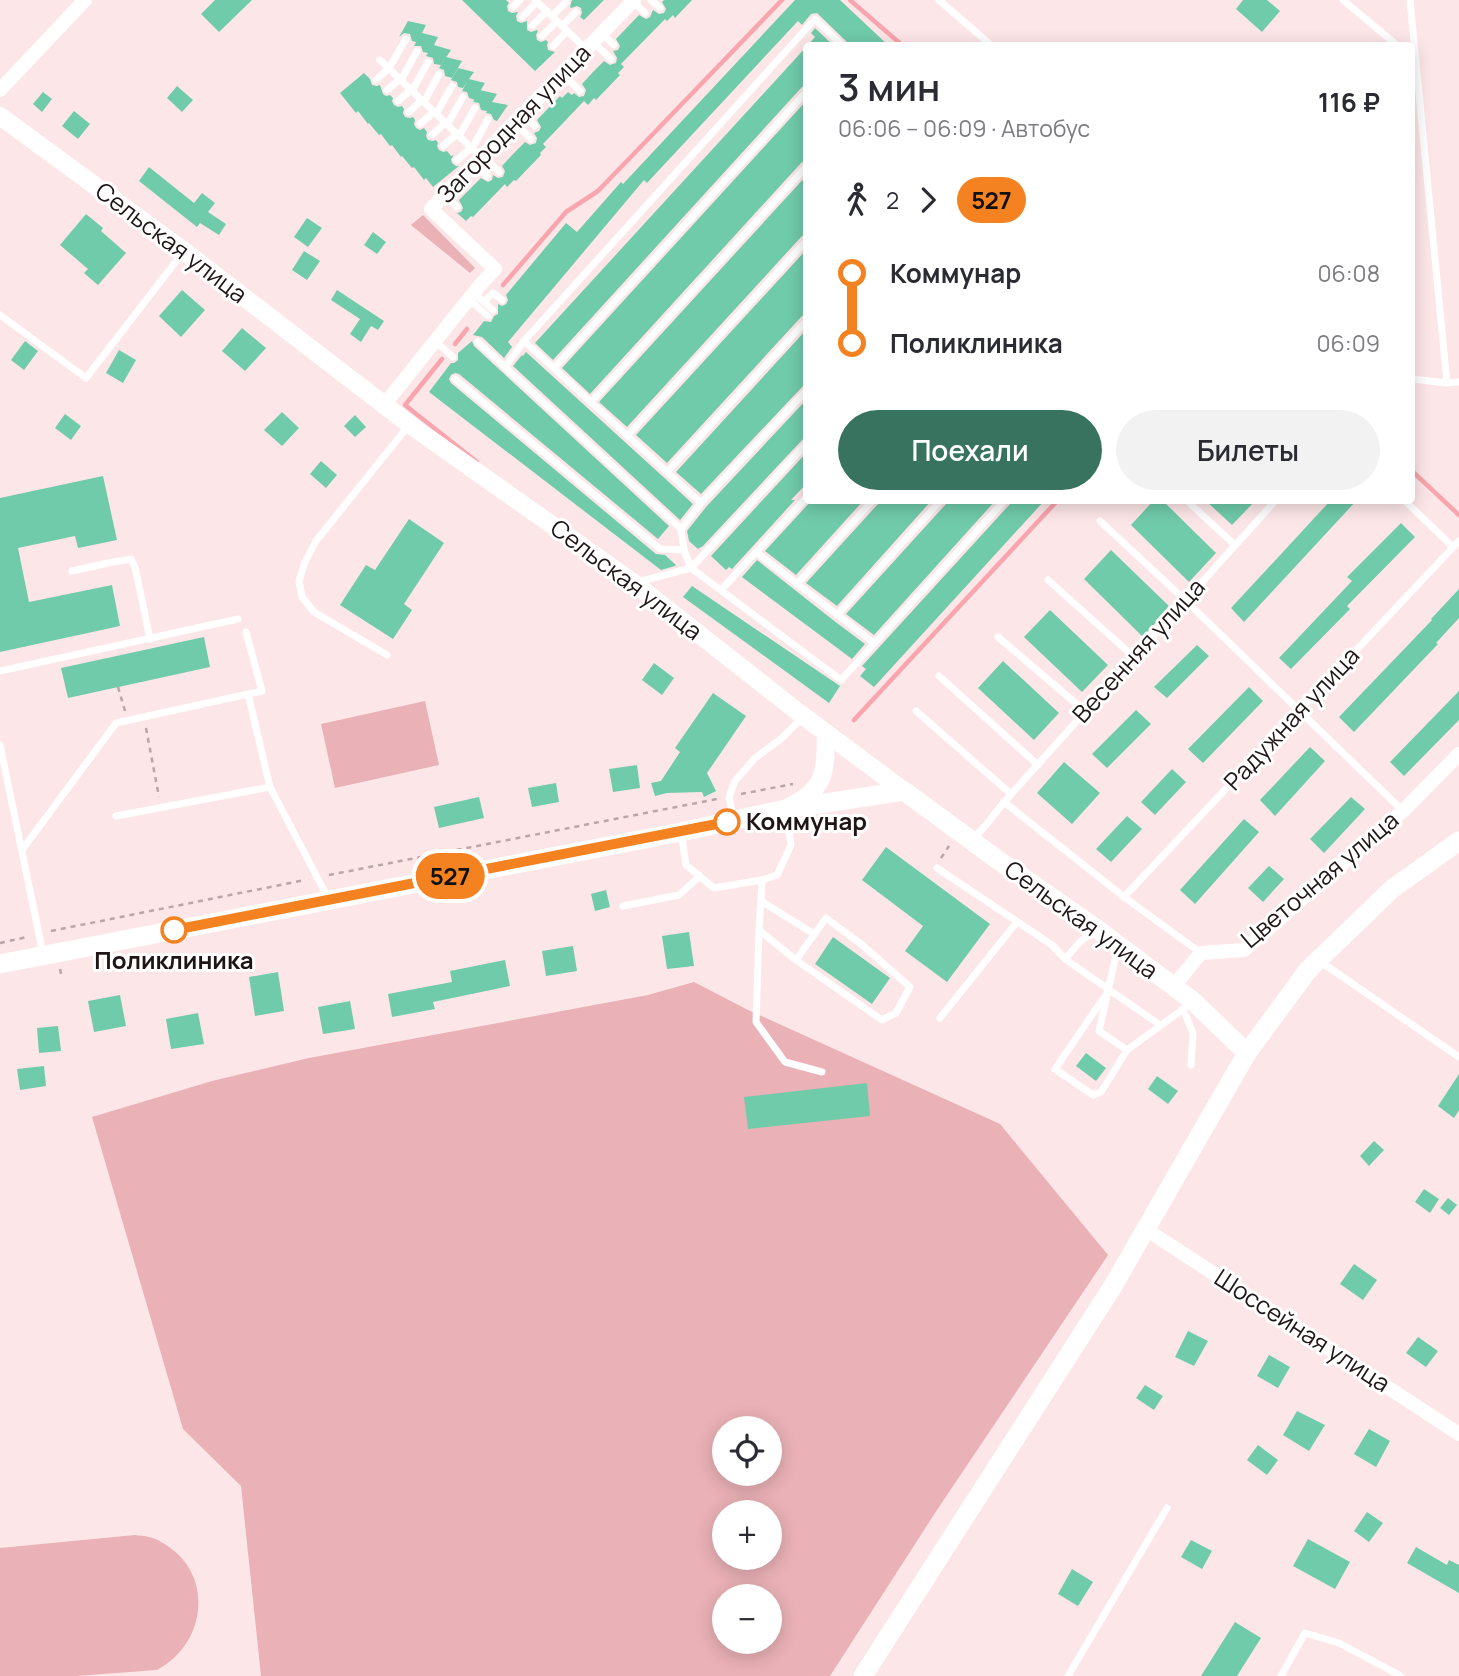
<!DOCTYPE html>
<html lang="ru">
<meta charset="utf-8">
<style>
:root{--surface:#fff;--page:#f2f2f3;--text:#2b2b33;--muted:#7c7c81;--accent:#37735e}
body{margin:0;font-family:Manrope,sans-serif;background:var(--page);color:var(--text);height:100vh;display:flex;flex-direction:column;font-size:26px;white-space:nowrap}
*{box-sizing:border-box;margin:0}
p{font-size:23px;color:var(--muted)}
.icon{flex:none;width:38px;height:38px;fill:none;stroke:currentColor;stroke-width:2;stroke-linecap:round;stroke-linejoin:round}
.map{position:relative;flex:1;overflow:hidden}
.sheet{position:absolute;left:803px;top:42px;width:612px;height:462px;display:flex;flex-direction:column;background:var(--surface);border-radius:7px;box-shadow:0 4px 18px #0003}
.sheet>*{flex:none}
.badge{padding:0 14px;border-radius:23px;font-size:24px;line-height:46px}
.buttons{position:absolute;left:712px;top:1416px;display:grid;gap:14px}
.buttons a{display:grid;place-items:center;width:70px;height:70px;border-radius:50%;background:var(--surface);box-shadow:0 4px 18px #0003;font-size:35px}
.map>.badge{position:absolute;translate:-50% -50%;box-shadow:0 0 0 4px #fff}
.legs{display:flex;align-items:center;gap:10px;height:77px;padding:0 35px;font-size:23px}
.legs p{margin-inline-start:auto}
.head{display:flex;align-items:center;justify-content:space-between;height:119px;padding:0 35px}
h1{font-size:38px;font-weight:600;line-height:52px}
.action{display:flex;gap:14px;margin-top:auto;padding:14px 35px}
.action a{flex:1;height:80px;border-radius:42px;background:var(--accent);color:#fff;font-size:28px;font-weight:600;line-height:80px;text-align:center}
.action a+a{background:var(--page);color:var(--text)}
ul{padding:0 35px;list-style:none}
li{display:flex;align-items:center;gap:24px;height:70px;font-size:26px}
li i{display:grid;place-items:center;width:10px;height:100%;margin:0 9px;background:currentColor}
li i::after{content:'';width:18px;height:18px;margin:-9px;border:5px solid;border-radius:50%;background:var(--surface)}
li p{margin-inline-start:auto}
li:first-child i{background:linear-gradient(#0000 50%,currentColor 0)}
li:last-child i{background:linear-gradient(currentColor 50%,#0000 0)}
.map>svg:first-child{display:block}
.green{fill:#eab1b6;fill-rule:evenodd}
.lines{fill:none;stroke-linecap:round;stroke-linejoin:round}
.stream{stroke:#f9a5ae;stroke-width:4.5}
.building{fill:#70cbaa}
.path{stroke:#b9a6a8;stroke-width:2.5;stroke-dasharray:5 5;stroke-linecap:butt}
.service{stroke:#fff;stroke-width:7}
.minor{stroke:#fff;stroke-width:14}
.tertiary{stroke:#fff;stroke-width:18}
.secondary{stroke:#fff;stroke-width:19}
.line-1-casing{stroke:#fff;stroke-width:16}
.line-1{stroke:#f58220;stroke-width:10}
.stop-1-dot{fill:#fff;stroke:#f58220;stroke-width:3.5}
.labels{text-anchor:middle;stroke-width:6;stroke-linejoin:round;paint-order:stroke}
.street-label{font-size:24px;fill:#1f1516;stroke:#fff}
.stop-label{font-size:24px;font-weight:bold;fill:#1f1516;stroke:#fff;text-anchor:start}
</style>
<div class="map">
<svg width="1459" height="1676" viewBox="0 0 1459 1676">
<rect width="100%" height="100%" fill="#fde6e8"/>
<g class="green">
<path d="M423 215 475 268 470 273 411 225Z"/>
<path d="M425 701 439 765 335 788 321 724Z"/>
<path d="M694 982 748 1010 1000 1124 1108 1255 935 1513 830 1676H261L241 1486 183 1429 92 1117 212 1081 309 1058 648 995ZM724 1428H770V1474H724ZM724 1512H770V1558H724ZM724 1596H770V1642H724Z"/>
<path d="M135 1535C144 1536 154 1537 161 1542 215 1571 208 1643 157 1670L76 1676H0V1548Z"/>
</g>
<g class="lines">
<g class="stream">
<path d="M850 0 903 46"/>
<path d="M503 285 566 212 598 191 782 0"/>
<path d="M455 344 467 329"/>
<path d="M442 359 405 405 477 462"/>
<path d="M1412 471 1459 515"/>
<path d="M854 720 1058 500"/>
</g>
</g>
<g class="building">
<path d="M215 0H252L219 32 201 14Z"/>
<path d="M462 0H506L509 3 507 6 508 11 512 13 518 12 516 16 517 21 521 23 527 21V30L531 32 537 30 538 31 536 35 537 40 541 42 546 40 548 42 547 45 548 50 555 52 535 71Z"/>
<path d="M572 0H604L584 20 580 17 582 13 581 8 577 6 571 8 570 7Z"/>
<path d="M664 0H692L675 18 673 15 667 21 665 19 621 64 624 67 618 73 620 75 596 100 594 98 588 105 584 101 543 144 546 147 540 153 541 155 516 181 514 180 507 187 505 184 473 217 471 216 466 221 457 213 461 212 463 208 459 200 481 178 488 182 492 180 493 175 498 178 503 177 505 171 502 166 513 154 525 142 530 145 536 143 537 138 534 133 539 131 541 127 537 120 560 96 562 98 568 92 572 95 574 93 579 97 584 96 586 90 582 84 593 72 604 61 610 65 616 63 617 58 613 51 618 50 620 46 616 39 639 15 646 19 650 17 653 10 659 14 664 13 666 9 662 2Z"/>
<path d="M795 0H840L889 46H849L847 42 817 13 811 14 802 25 798 21 647 183 644 180 508 342 512 347 504 358 482 337 473 335 484 321 491 322 494 316 498 314V304L502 306 506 304 508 300 506 295 566 223 577 232 621 182 623 184Z"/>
<path d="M1243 0H1267L1280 11 1262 32 1236 9Z"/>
<path d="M408 21 426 25 422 33 438 37 434 45 451 50 441 65 434 64 433 58 426 56 428 53 423 52 421 46H414L417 40 416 42 412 41 410 34 404 33 399 37Z"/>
<path d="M815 28 834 46H807L815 37 811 33Z"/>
<path d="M807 46V85L802 87 553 360 535 343Z"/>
<path d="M446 57 462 61 452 78 445 76 444 70 439 68Z"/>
<path d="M458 68 474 72 469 79 485 83 475 100 469 98 467 92 462 91 467 82 463 88 458 87 457 82 451 80Z"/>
<path d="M364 73 370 79 372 85 377 86 380 85 383 94 386 96 390 95 393 98 392 101 394 105 398 107 402 106 404 109 403 113 405 117 410 118 413 117 415 120 414 124 416 128 420 130 424 128 427 132 426 136 428 140 433 141 436 140 438 143 437 146 439 150 443 152 447 151 451 156 454 155 451 159 452 163 456 166H459L433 187 426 178 424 180 414 167 412 168 402 156 401 157 392 145 390 146 381 134 379 135 369 123 368 124 358 111 356 113 340 93Z"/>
<path d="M177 86 193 100 182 112 167 98Z"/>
<path d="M480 90 497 94 492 102 508 105 497 121 494 120 491 114 486 113 488 109 487 111 481 110 479 103 473 102Z"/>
<path d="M43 92 52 99 42 112 33 104Z"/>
<path d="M807 100V160L802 162 590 394 562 368Z"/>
<path d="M74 111 90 124 78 139 62 126Z"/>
<path d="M149 167 194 203 202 193 215 203 208 212 226 224 219 235 200 223 197 227 139 181Z"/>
<path d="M807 175V234L802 236 627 427 599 402Z"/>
<path d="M86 214 103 228 101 231 126 253 98 285 84 273 88 269 60 245Z"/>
<path d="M307 218 322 228 308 247 294 237Z"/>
<path d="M373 232 386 242 377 254 364 245Z"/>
<path d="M807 249V314L802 316 667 463 636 435Z"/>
<path d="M304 251 320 261 307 280 292 270Z"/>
<path d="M182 290 205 310 181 337 159 316Z"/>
<path d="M337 290 384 321 378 330 371 326 361 342 350 334 360 319 331 300Z"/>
<path d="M242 328 266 348 245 371 222 351Z"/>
<path d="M807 329V384L803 386 701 494 676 472Z"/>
<path d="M25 341 38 351 24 370 11 360Z"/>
<path d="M472 341 474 346 669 526 658 539 459 374 455 373 451 375 449 379 451 383 656 554 665 555 676 565 675 566 661 570 429 392 451 363H454L458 360V353Z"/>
<path d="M119 350 136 360 123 383 106 373Z"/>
<path d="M526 352 693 504 680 520 513 366 522 355 523 356Z"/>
<path d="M807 399V437L803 439 702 547H701L698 549 689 541 687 531 706 507Z"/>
<path d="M282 412 299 428 282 446 264 430Z"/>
<path d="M65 414 81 426 71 440 55 428Z"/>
<path d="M355 415 366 427 355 437 344 426Z"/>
<path d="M807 452V483L791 500H795L732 569 729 567 726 570 711 556Z"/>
<path d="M321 461 337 475 326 488 310 474Z"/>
<path d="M103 476 117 540 78 548 75 536 18 548 29 602 112 585 120 626 0 652V498Z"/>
<path d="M812 500H864L796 575 765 551Z"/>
<path d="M879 500H932L837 606 806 583 878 504Z"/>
<path d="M947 500H996L874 635 846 614 946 504Z"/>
<path d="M1011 500H1045L874 687 860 676 866 669 862 666 1010 504Z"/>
<path d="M1154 500H1162L1216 553 1189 582 1131 525Z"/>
<path d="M1205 500H1256L1232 525Z"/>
<path d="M1331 500H1357L1244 622 1231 608Z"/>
<path d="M409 519 444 543 404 604 412 610 393 639 340 605 366 565 375 570Z"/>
<path d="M1401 523 1415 537 1347 606 1350 609 1291 669 1279 658 1352 581 1347 577Z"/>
<path d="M1111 550 1170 607 1143 637 1084 579Z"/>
<path d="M757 560 833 620 865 644 852 659 742 577Z"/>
<path d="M692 586 840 686 829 703 683 597Z"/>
<path d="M1459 589V618L1436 643 1438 644 1354 732 1339 717 1432 620 1431 619Z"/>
<path d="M1050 610 1108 665 1082 692 1024 637Z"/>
<path d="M204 637 210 667 68 698 61 668Z"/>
<path d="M1197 645 1209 656 1167 698 1154 687Z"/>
<path d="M1003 661 1059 713 1034 740 978 688Z"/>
<path d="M654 663 674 678 662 695 642 680Z"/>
<path d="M1249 687 1263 701 1203 763 1188 749Z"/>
<path d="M1459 691V720L1404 776 1390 762Z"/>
<path d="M713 693 746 716 707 773 716 791 704 797 702 792 667 793 655 796 651 783 661 781 680 752 675 748Z"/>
<path d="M1136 710 1151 724 1107 768 1092 754Z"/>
<path d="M1310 747 1325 761 1275 816 1260 800Z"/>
<path d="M1064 762 1100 793 1072 824 1037 793Z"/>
<path d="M637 765 640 788 613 792 609 769Z"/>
<path d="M1172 769 1186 782 1155 815 1141 802Z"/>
<path d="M556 783 559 802 532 807 528 788Z"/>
<path d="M479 797 484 818 439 828 434 807Z"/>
<path d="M1351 797 1365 809 1324 853 1310 839Z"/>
<path d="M1127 816 1142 829 1111 862 1096 849Z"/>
<path d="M1244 819 1259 832 1195 904 1180 890Z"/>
<path d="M886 847 990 924 947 982 905 951 923 926 862 880Z"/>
<path d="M1269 866 1284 879 1263 902 1248 888Z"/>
<path d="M606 890 610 907 595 911 591 894Z"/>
<path d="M689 932 694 966 667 969 662 936Z"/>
<path d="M833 937 890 978 872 1004 815 964Z"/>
<path d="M573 946 577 971 546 976 542 951Z"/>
<path d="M505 960 510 986 433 1002 435 1009 392 1017 388 994 452 982 450 971Z"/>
<path d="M278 972 284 1011 255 1016 249 977Z"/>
<path d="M120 995 126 1026 94 1032 88 1001Z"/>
<path d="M350 1001 355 1029 323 1034 318 1007Z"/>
<path d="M198 1013 204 1044 171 1049 166 1019Z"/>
<path d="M58 1026 61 1051 39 1053 37 1028Z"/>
<path d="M1086 1053 1106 1068 1096 1081 1076 1066Z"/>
<path d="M44 1066 46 1086 20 1090 17 1069Z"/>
<path d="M1459 1074V1110L1454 1118 1438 1106Z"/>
<path d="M1157 1076 1178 1091 1168 1104 1148 1089Z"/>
<path d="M867 1083 870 1116 748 1129 744 1097Z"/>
<path d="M1374 1141 1384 1150 1369 1166 1360 1156Z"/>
<path d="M1424 1189 1439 1199 1430 1213 1415 1202Z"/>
<path d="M1448 1198 1457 1205 1449 1215 1440 1208Z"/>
<path d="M1354 1264 1377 1280 1363 1300 1340 1284Z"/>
<path d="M1188 1331 1208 1341 1194 1366 1175 1357Z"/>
<path d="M1418 1337 1438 1351 1426 1367 1406 1353Z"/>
<path d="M1269 1355 1290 1367 1278 1388 1257 1376Z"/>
<path d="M1145 1385 1163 1396 1154 1410 1136 1398Z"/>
<path d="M1297 1411 1325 1425 1309 1451 1283 1435Z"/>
<path d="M1369 1429 1390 1441 1376 1467 1354 1454Z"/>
<path d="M1258 1445 1278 1460 1267 1475 1247 1460Z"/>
<path d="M1367 1512 1383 1523 1369 1542 1354 1531Z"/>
<path d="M1308 1539 1350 1562 1335 1589 1293 1566Z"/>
<path d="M1191 1540 1212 1551 1202 1569 1181 1557Z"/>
<path d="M1416 1547 1447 1565 1449 1560 1459 1565V1593L1407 1563Z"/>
<path d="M1072 1569 1093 1582 1078 1606 1058 1594Z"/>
<path d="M1235 1622 1261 1638 1237 1676H1201Z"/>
</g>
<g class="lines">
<g class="path">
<path d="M118 687 125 711"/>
<path d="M146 728 159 797"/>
<path d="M741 794 793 784"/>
<path d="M941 858 949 846"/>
<path d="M329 875 717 799"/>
<path d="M51 931 305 880"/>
<path d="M0 943 27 937"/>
<path d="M60 969 62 978"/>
</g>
<g class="service">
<path d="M535 0 586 49"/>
<path d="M651 0 660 8"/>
<path d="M939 0 992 46"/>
<path d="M1343 0 1398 46"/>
<path d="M1410 0 1447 383 1412 379"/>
<path d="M633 1 645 13"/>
<path d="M513 7 520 0"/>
<path d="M552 16 566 2"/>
<path d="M522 17 537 2"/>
<path d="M532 26 547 11"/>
<path d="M562 26 576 12"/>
<path d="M602 34 614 45"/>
<path d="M542 36 557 21"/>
<path d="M594 43 611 59"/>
<path d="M553 46 567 31"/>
<path d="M380 60 481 157"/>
<path d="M563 74 580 91"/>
<path d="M376 80 389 68 406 39"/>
<path d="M401 80 417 51"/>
<path d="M387 90 400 79"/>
<path d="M412 91 428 62"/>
<path d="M398 101 411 90"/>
<path d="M424 102 439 74"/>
<path d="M409 112 422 100"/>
<path d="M436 114 452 86"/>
<path d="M523 115 535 126"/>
<path d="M515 123 531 139"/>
<path d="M420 124 434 112"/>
<path d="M447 125 463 97"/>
<path d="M432 135 445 123"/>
<path d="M459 136 475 108"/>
<path d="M443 146 457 134"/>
<path d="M472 149 488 119"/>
<path d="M483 156 499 172"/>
<path d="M457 160 471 148"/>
<path d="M475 164 487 176"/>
<path d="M445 195 457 207"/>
<path d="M474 293 493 310"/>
<path d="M469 299 488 316"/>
<path d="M484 302 493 293 502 300"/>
<path d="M0 315 86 378 184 251"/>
<path d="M435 341 453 357"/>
<path d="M524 341 701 503"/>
<path d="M478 342 681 529"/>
<path d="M505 367 524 341 815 19 843 46"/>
<path d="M554 368 807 91"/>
<path d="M455 379 660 549 684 550"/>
<path d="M1447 383 1459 382"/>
<path d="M807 390 701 503 681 529 684 550 691 568 841 680 1005 500"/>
<path d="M591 402 807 166"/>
<path d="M628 435 807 240"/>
<path d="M667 472 807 320"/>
<path d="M1186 500 1235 545"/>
<path d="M1404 500 1453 547"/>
<path d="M1100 521 1185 600 1403 811"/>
<path d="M756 552 874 643"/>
<path d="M72 571 108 563 131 559 135 567 150 639"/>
<path d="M1048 580 1134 657"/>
<path d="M638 582 691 568 807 443"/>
<path d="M797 584 873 500"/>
<path d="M721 590 807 497"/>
<path d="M837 615 941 500"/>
<path d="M998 637 1085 711"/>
<path d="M387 655 314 612 302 597 299 581 305 562 316 541 409 425"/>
<path d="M0 671 238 619"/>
<path d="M939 676 1038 765"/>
<path d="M248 694 270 787"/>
<path d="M916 711 1011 794"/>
<path d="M0 745 43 954"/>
<path d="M1004 802 1124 897 1201 953"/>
<path d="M116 816 270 787 328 898"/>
<path d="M734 820 729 797 735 781 755 758 782 738 803 717"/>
<path d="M681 832 686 865 714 888 762 880 777 875 791 845 786 810"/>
<path d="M973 839 986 825 1004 802 1276 500"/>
<path d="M22 850 116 723 262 691 246 632"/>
<path d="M937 868 1052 945 1065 959 1079 943 1096 929"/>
<path d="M762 880 759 930 796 960 882 1020 896 1013 910 987 861 944 826 918 796 960"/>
<path d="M1124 897 1459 541"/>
<path d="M761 901 814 934"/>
<path d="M623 906 679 895 700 876"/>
<path d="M759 930 756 1022 785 1062 822 1072"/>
<path d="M1118 946 1099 1031 1127 1050 1193 1002"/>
<path d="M1065 959 1160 1025"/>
<path d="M1321 962 1459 1057"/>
<path d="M1105 996 1055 1069 1093 1095 1101 1092 1127 1050"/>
<path d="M1183 1009 1193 1033 1191 1065"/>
<path d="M940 1018 1017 922"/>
<path d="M1068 1676 1167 1508"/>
<path d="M1281 1676 1305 1633 1339 1643 1401 1676"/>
</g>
<g class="minor">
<path d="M0 90 85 0"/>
<path d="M384 405 480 285 495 269 431 209 634 0"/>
<path d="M1173 987 1201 953 1244 950 1403 811 1459 754"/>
<path d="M1144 1228 1459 1434"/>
</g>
<g class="tertiary">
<path d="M0 116 184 251 409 424 634 583 798 712 904 791"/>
<path d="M789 807C827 788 825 772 826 733"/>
</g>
<g class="secondary">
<path d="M0 964 681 832 786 809 904 791 998 860 1097 929 1193 1001 1247 1053"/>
<path d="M863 1676 1113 1286 1247 1053 1308 970 1392 889 1459 841"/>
</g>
</g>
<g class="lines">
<defs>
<path id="line-1" d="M174 930 727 822"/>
</defs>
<use href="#line-1" class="line-1-casing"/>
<use href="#line-1" class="line-1"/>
</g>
<g class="stop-1-dot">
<circle cx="727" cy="822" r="12"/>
<circle cx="174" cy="930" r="12"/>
</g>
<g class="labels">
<g class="street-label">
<text transform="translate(514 124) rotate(-46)" y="8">Загородная улица</text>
<text transform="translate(171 243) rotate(37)" y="8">Сельская улица</text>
<text transform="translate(626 580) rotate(37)" y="8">Сельская улица</text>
<text transform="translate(1139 651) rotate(-48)" y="8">Весенняя улица</text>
<text transform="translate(1292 719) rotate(-47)" y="8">Радужная улица</text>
<text transform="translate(1320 880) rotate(-40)" y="8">Цветочная улица</text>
<text transform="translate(1081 920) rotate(36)" y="8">Сельская улица</text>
<text transform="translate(1302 1331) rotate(33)" y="8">Шоссейная улица</text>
</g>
<g class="stop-label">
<text x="746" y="830">Коммунар</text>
<text x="174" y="969" text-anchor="middle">Поликлиника</text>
</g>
</g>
</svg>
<div class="buttons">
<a><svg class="icon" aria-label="locate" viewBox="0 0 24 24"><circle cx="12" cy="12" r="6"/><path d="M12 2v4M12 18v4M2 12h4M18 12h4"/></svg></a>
<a>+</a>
<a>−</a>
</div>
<b class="badge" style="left:450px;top:876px;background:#f58220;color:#111">527</b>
<section class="sheet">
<div class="head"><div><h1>3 мин</h1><p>06:06 – 06:09 · Автобус</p></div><b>116 ₽</b></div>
<div class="legs"><svg class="icon" aria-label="walk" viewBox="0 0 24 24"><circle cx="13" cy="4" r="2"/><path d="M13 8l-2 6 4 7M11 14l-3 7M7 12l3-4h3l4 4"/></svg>2<svg class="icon" aria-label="forward" viewBox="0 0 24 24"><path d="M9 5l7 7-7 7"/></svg><b class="badge" style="background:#f58220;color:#111">527</b></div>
<ul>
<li><i style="color:#f58220"></i><b>Коммунар</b><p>06:08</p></li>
<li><i style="color:#f58220"></i><b>Поликлиника</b><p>06:09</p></li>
</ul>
<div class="action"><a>Поехали</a><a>Билеты</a></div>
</section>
</div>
